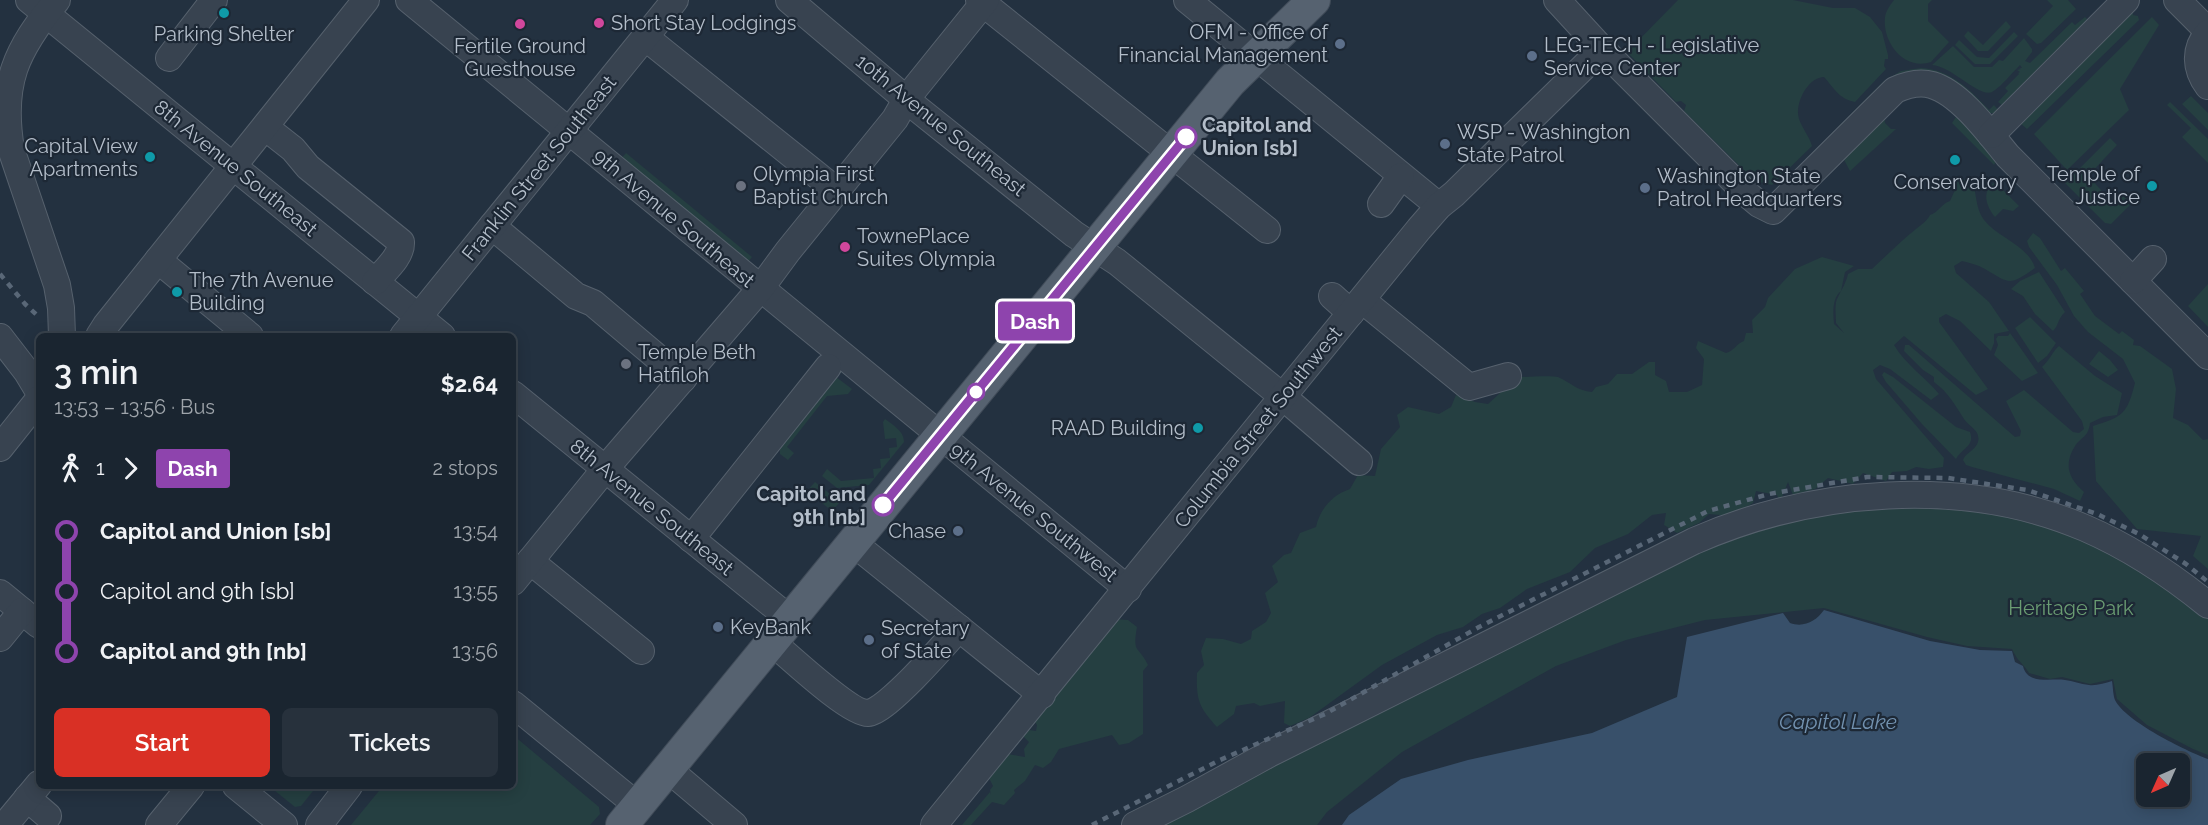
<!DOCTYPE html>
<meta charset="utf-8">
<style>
:root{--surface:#1a2530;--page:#27313c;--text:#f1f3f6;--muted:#9fa5ab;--line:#38424c;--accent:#d93025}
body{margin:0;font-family:Raleway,sans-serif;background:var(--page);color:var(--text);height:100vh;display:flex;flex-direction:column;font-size:22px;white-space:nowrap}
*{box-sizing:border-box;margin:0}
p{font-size:20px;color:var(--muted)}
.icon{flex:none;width:33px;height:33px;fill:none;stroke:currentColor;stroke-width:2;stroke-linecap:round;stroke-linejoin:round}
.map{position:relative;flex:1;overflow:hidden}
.side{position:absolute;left:36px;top:333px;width:480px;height:456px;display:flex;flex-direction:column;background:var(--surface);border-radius:9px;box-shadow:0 3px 15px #0003,0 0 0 2px var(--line)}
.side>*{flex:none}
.badge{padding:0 12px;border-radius:4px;font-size:21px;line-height:39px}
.needle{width:39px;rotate:225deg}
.fabs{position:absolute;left:2136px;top:753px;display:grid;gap:12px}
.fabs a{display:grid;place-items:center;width:54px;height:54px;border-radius:9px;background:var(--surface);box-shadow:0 3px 15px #0003,0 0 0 2px var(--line);font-size:30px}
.map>.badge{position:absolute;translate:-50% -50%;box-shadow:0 0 0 3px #fff}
.legs{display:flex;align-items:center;gap:9px;height:66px;padding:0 18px;font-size:20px}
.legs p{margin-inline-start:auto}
.headline{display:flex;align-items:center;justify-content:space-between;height:102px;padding:0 18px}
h1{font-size:33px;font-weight:600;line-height:45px}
.cta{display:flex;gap:12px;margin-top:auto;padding:12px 18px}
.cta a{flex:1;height:69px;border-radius:9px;background:var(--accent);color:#fff;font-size:24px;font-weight:600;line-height:69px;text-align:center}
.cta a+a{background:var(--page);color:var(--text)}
ul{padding:0 18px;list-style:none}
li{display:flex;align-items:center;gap:21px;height:60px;font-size:22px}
li i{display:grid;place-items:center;width:9px;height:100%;margin:0 8px;background:currentColor}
li i::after{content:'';width:15px;height:15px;margin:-8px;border:4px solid;border-radius:50%;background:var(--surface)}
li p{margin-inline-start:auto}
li:first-child i{background:linear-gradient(#0000 50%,currentColor 0)}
li:last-child i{background:linear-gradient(currentColor 50%,#0000 0)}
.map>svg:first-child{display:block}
.green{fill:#253f41}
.water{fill:#38506a;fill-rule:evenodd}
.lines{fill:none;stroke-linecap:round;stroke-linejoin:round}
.minor-casing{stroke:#56616d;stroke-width:28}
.major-casing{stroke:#414c59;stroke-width:34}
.minor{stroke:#384350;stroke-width:26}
.major{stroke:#566270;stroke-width:32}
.rail{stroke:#596777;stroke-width:4.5;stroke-dasharray:6 6;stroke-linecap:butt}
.line-1-casing{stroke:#fff;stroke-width:14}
.line-1{stroke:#8e44ad;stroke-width:9}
.culture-dot{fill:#0f9aa8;stroke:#1d2835;stroke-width:2}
.hotel-dot{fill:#d1479c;stroke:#1d2835;stroke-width:2}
.service-dot{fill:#5c6f8a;stroke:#1d2835;stroke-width:2}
.stop-1-dot{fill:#fff;stroke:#8e44ad;stroke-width:3}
.worship-dot{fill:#6b7280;stroke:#1d2835;stroke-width:2}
.labels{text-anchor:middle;stroke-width:4.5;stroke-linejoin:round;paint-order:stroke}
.poi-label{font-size:20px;fill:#b4beca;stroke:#1d2835;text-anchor:start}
.street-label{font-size:20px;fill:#b4beca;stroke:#1d2835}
.stop-label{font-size:20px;font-weight:bold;fill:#b4beca;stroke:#1d2835;text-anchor:start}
.park-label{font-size:20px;fill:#6a9c72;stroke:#1d2835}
.water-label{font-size:21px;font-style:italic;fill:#7291af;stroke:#1d2835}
</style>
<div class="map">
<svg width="2208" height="825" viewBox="0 0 2208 825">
<rect width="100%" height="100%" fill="#233140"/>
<g class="green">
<path d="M1678 0H1793L1833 8H1855L1870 17 1882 32 1888 55V59H1885L1884 66 1886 69 1855 102C1839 99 1834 88 1824 77 1808 77 1794 104 1799 119 1802 128 1809 136 1812 146L1772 185 1755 181 1684 111 1686 105 1681 101 1676 102 1629 54 1630 49Z"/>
<path d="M1894 0H1932L1928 4V21L1949 42 1931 62C1904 71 1882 42 1885 17 1886 11 1890 5 1894 0Z"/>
<path d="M2047 0H2068L2076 9 2041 43 2037 44 2026 34 2053 6Z"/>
<path d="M2133 10V15L2138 16 2139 20 2027 129 2020 123Z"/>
<path d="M2085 17 2089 21 2003 106 1998 102 2008 91 2005 88 2019 74 2018 73 2020 72 2017 70 2021 69 2019 68H2022L2020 65C2013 72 2000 88 1992 92 1979 98 1952 66 1932 65L1953 46 1974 67H1992L1999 60 2003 61 2024 38 2032 49V52L2025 61 2030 63 2072 22 2075 25Z"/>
<path d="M2152 17 2159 25 2120 89 2129 110 2067 170 2034 134Z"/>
<path d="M2006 21 2011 27 1988 51H1978L1964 36 1968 31 1983 45Z"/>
<path d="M2014 32 2018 36 1990 64H1975L1955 45 1959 40 1977 57 1989 58Z"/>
<path d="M1921 68C1951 70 1969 89 1989 110L1994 105 1999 111 1994 113H1988L1939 75 1812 158 1810 155 1884 81 1901 71Z"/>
<path d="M2191 96 2208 113V130L2182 104Z"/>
<path d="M2170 102 2208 139V163L2182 137 2191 128 2167 105Z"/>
<path d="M1884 114 1885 123 1891 129H1896L1850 171 1842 156Z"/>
<path d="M1956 117 1998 158 1994 165 1952 123Z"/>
<path d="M2110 138 2117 145 2088 176 2113 203 2124 193 2134 201 2111 224 2105 223 2065 183Z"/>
<path d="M626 153 752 257 746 264 620 160Z"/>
<path d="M1958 179 1972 180C1977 193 1975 208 1984 220 1998 238 2028 245 2035 268 2009 286 2010 284 1985 269 1978 265 1970 263 1962 261L1954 266 1956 273 1989 302 2009 331 1994 334V343L1991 351 1960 321 1946 314 1939 318V322L1988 389 1976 395 1904 336 1894 345C1906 365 1925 377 1939 394L1931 400 1890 369 1880 365 1873 370 1876 379 1944 458 1943 467 1929 469 1916 467 1907 471 1892 472 1886 481 1863 473 1853 484 1828 478 1815 489 1793 495 1788 482 1780 502 1777 495 1756 491 1753 503 1731 516 1709 514 1699 523 1677 533 1664 525 1666 513 1652 515 1628 534 1595 548 1570 572 1527 589 1500 608 1482 614 1463 627 1437 635 1382 665 1309 718 1290 726 1284 723 1285 701 1260 706 1254 703 1236 706 1234 714 1217 727C1199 707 1196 700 1197 673L1204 665 1201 651 1206 638 1223 639 1241 644 1251 639 1252 631 1266 622 1271 613 1265 593 1278 582 1272 566 1284 555 1291 553 1300 533 1316 527C1320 509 1332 495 1350 489L1358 475 1375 476 1381 449 1400 427 1397 415 1408 407 1439 414 1451 407 1456 395 1475 402 1488 404 1499 394 1510 378C1519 377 1551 375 1558 377 1571 383 1578 391 1592 392L1596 387 1608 384 1617 374H1632L1649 362H1655V375L1666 381 1669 392H1687L1702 385 1704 359 1696 348 1698 341 1726 353C1734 351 1736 344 1744 341L1746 333H1753L1752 320 1765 307 1768 298 1795 269 1822 257 1854 266 1845 272 1841 291C1832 298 1833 313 1834 324L1844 333 1836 323C1836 315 1834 303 1838 297 1842 289 1846 283 1848 274L1858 269H1872C1886 256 1901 241 1916 229 1922 224 1926 222 1930 215 1939 212 1941 204 1950 201L1955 190 1954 184Z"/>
<path d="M1995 182 2019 206 2013 211 2003 209 1995 217C1986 206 1981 191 1995 182Z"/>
<path d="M2033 233 2040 238 2061 271 2065 268 2084 291 2080 294 2095 316 2119 334 2122 331 2134 340 2133 345 2140 346 2172 369 2176 389 2173 418 2188 425 2203 440 2208 439V569L2193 556 2201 536 2137 529 2096 481 2093 426C2123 417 2127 414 2135 383L2123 359 2088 332 2074 316 2057 285 2029 247 2027 241Z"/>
<path d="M2039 272 2065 312C2057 320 2059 325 2053 331L2035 314 2023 296 2011 289 2020 281Z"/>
<path d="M2208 284V327L2188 306Z"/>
<path d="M2030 317 2056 343 2047 356 2038 363 2015 328Z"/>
<path d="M2010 333 2038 373 2022 381 1994 355 1998 345 1996 339 1998 336H2008Z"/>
<path d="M1905 345H1909L2015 437 2020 436 2021 431 2006 401 2024 390 2073 432 2079 433 2084 429 2082 421 2042 367C2050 360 2052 352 2059 346L2095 376 2122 393 2117 415 2103 417 2090 423C2088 438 2082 436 2075 446 2063 465 2069 479 2084 492L2080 501 2054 489 1972 467 1966 465 1963 460C1966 452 1975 451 1978 442 1981 430 1969 427 1964 419 1955 405 1948 392 1934 382V377L1923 370 1904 351Z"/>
<path d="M2099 351 2110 360 2118 370 2108 377 2089 364Z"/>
<path d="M1884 372 1893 377 1956 427 1970 432C1975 446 1963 447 1956 459L1922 424 1886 382 1882 375Z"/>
<path d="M836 377 852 389 848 394 827 396 787 447 794 453 788 460 780 454V433L823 378Z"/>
<path d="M885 419C893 425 904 431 904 442L869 485 837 488 822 476 827 469 841 481 874 478 873 469 881 468 880 459 890 458 889 448 897 447 896 438 885 439 883 422Z"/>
<path d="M815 482 840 502 832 511 807 491Z"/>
<path d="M1863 507H1945L2032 521 2101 545 2208 616V755L2193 749 2147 725 2117 699 2113 679 2090 684 2062 677 2050 679 2029 673C2022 662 2018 662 2012 649L1967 646 1927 637 1824 608 1705 620 1626 640 1556 666 1402 752 1327 812 1317 825H1151L1658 569 1774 522Z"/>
<path d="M1113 619 1128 620 1137 627C1132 655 1139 645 1148 665L1143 671V734L1129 743 1119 745 1112 735 1059 749 1051 762 1043 768 1035 765 1025 781 1014 790 1015 793 1004 805 992 802 971 825H962L990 792 991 795 990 790 993 786 988 776 1007 754 1025 757 1024 749 1029 742 1023 736 1029 730 1036 731 1037 725 1029 713 1099 635 1110 630 1107 625Z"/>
<path d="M513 735 599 807 600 814 590 825H351L383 786H513Z"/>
<path d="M269 786H317L301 806 295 807Z"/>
</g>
<path class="water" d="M1824 610 1930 641 1980 650 2012 651 2015 662 2023 666C2027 685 2051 678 2065 680 2073 681 2080 684 2089 685 2096 686 2105 683 2112 681 2113 687 2113 695 2115 700 2125 721 2186 751 2208 759V825H1342L1349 815 1401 779 1468 760 1592 733 1677 697 1687 637 1783 613 1790 623C1804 628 1816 621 1824 610ZM2146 764H2180V796H2146Z"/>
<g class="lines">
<defs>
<g id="minor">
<path d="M29 0 442 336"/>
<path d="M57 0C16 50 0 83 11 149L57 285 61 308 62 336"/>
<path d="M409 0 1128 589"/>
<path d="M789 0 919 110 1074 234 1117 262 1282 396 1359 462"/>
<path d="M979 0 1267 230"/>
<path d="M1187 0 1439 206"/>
<path d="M1557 0 1602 49 1747 194 1759 204 1773 211 1895 90C1906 85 1919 81 1932 85 1960 93 1989 133 2008 156L2208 356"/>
<path d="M2177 0 2208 31"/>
<path d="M2208 33C2194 49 2195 69 2208 86"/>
<path d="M645 37 837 191"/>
<path d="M169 58 214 0"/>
<path d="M265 127 293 149 308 167 401 242C402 257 384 271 375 282"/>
<path d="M1991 135 2126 0"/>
<path d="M1381 204 1401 176"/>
<path d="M492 226 576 296 593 303 683 379"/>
<path d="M158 260 250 336"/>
<path d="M2133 281 2153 259"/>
<path d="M1332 296 1351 313"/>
<path d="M1362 300 1469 387 1508 376"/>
<path d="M99 336 106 325 366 0"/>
<path d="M403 336 675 0"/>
<path d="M0 337 27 372 39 392"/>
<path d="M513 394 790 619"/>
<path d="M0 448 39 399"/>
<path d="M691 539 828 367"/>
<path d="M852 542 1042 695"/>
<path d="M530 561 641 651"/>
<path d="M513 582 605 469 760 289 788 251 895 119 907 98 986 0"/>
<path d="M0 593 39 625"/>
<path d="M0 638 22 611"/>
<path d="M772 642C789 656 849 713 868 713 886 712 945 644 959 628"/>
<path d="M513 704 638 806"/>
<path d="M668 769 734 825"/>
<path d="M236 786 284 825"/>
<path d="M27 798 48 816"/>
<path d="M5 825 39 784"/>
<path d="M159 825 191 786"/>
<path d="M319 825 349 786"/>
<path d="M934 825 1419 229 1439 206 1454 194 1602 49"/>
<path d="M1135 825 1187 799 1269 754 1694 541C1812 489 1964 476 2085 528 2129 547 2170 574 2208 605"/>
</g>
<path id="major" d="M622 825 1230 82 1314 0"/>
</defs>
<use href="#minor" class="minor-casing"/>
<use href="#major" class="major-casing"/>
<use href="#minor" class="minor"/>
<use href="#major" class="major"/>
<g class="rail">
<path d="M0 274 25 304 40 318"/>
<path d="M1092 825 1220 760 1325 714 1479 627 1708 511 1769 494 1867 477 1948 478 2027 490 2097 514 2139 534 2186 564 2208 582"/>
</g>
</g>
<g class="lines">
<defs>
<path id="line-1" d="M883 505 1186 137"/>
</defs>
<use href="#line-1" class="line-1-casing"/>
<use href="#line-1" class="line-1"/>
</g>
<g class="culture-dot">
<circle cx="224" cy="13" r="6"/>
<circle cx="150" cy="157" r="6"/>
<circle cx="1955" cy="160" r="6"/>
<circle cx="2152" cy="186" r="6"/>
<circle cx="177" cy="292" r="6"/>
<circle cx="1198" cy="428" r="6"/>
</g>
<g class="hotel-dot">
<circle cx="599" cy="23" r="6"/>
<circle cx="520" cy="24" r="6"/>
<circle cx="845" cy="247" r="6"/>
</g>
<g class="service-dot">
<circle cx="1340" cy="44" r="6"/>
<circle cx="1532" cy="56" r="6"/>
<circle cx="1445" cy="144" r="6"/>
<circle cx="1645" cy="188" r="6"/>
<circle cx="958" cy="531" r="6"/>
<circle cx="718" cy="627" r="6"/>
<circle cx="869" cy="640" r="6"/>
</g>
<g class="stop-1-dot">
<circle cx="1186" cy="137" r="10"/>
<circle cx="976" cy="392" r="8"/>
<circle cx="883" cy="505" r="10"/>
</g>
<g class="worship-dot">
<circle cx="741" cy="186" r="6"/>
<circle cx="626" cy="364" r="6"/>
</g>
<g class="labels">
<g class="poi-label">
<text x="611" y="30">Short Stay Lodgings</text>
<text x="1328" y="39" text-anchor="end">OFM - Office of<tspan x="1328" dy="23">Financial Management</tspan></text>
<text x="224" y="41" text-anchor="middle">Parking Shelter</text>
<text x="1544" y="52">LEG-TECH - Legislative<tspan x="1544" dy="23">Service Center</tspan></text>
<text x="520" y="53" text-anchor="middle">Fertile Ground<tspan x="520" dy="23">Guesthouse</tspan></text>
<text x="1457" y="139">WSP - Washington<tspan x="1457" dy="23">State Patrol</tspan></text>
<text x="138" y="153" text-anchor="end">Capital View<tspan x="138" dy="23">Apartments</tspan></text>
<text x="753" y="181">Olympia First<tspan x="753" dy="23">Baptist Church</tspan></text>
<text x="2140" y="181" text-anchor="end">Temple of<tspan x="2140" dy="23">Justice</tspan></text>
<text x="1657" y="183">Washington State<tspan x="1657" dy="23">Patrol Headquarters</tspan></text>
<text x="1955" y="189" text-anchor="middle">Conservatory</text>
<text x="857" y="243">TownePlace<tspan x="857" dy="23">Suites Olympia</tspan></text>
<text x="189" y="287">The 7th Avenue<tspan x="189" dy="23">Building</tspan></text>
<text x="638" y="359">Temple Beth<tspan x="638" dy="23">Hatfiloh</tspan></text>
<text x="1186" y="435" text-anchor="end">RAAD Building</text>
<text x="946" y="538" text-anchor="end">Chase</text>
<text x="730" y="634">KeyBank</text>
<text x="881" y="635">Secretary<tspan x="881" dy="23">of State</tspan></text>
</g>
<g class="street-label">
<text transform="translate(941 125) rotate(39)" y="7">10th Avenue Southeast</text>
<text transform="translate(236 168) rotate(39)" y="7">8th Avenue Southeast</text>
<text transform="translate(539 168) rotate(-51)" y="7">Franklin Street Southeast</text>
<text transform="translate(674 218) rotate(40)" y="7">9th Avenue Southeast</text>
<text transform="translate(1258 427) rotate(-51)" y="7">Columbia Street Southwest</text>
<text transform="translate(652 507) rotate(39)" y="7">8th Avenue Southeast</text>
<text transform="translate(1034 512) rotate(39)" y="7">9th Avenue Southwest</text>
</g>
<g class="stop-label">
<text x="1202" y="132">Capitol and<tspan x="1202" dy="23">Union [sb]</tspan></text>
<text x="866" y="501" text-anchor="end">Capitol and<tspan x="866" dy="23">9th [nb]</tspan></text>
</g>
<g class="park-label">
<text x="2071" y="615">Heritage Park</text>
</g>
<g class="water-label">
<text x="1838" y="729">Capitol Lake</text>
</g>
</g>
</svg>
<div class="fabs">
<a><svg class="needle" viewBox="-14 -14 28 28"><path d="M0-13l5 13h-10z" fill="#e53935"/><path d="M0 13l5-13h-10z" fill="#9fa5ab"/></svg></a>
</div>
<b class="badge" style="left:1035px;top:321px;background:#8e44ad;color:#fff">Dash</b>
<section class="side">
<div class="headline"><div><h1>3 min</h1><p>13:53 – 13:56 · Bus</p></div><b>$2.64</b></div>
<div class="legs"><svg class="icon" aria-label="walk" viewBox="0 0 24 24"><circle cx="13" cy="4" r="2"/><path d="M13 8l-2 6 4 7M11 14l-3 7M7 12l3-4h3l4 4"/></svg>1<svg class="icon" aria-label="forward" viewBox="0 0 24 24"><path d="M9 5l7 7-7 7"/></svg><b class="badge" style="background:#8e44ad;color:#fff">Dash</b><p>2 stops</p></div>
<ul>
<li><i style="color:#8e44ad"></i><b>Capitol and Union [sb]</b><p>13:54</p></li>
<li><i style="color:#8e44ad"></i><span>Capitol and 9th [sb]</span><p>13:55</p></li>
<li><i style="color:#8e44ad"></i><b>Capitol and 9th [nb]</b><p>13:56</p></li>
</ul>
<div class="cta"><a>Start</a><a>Tickets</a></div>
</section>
</div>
